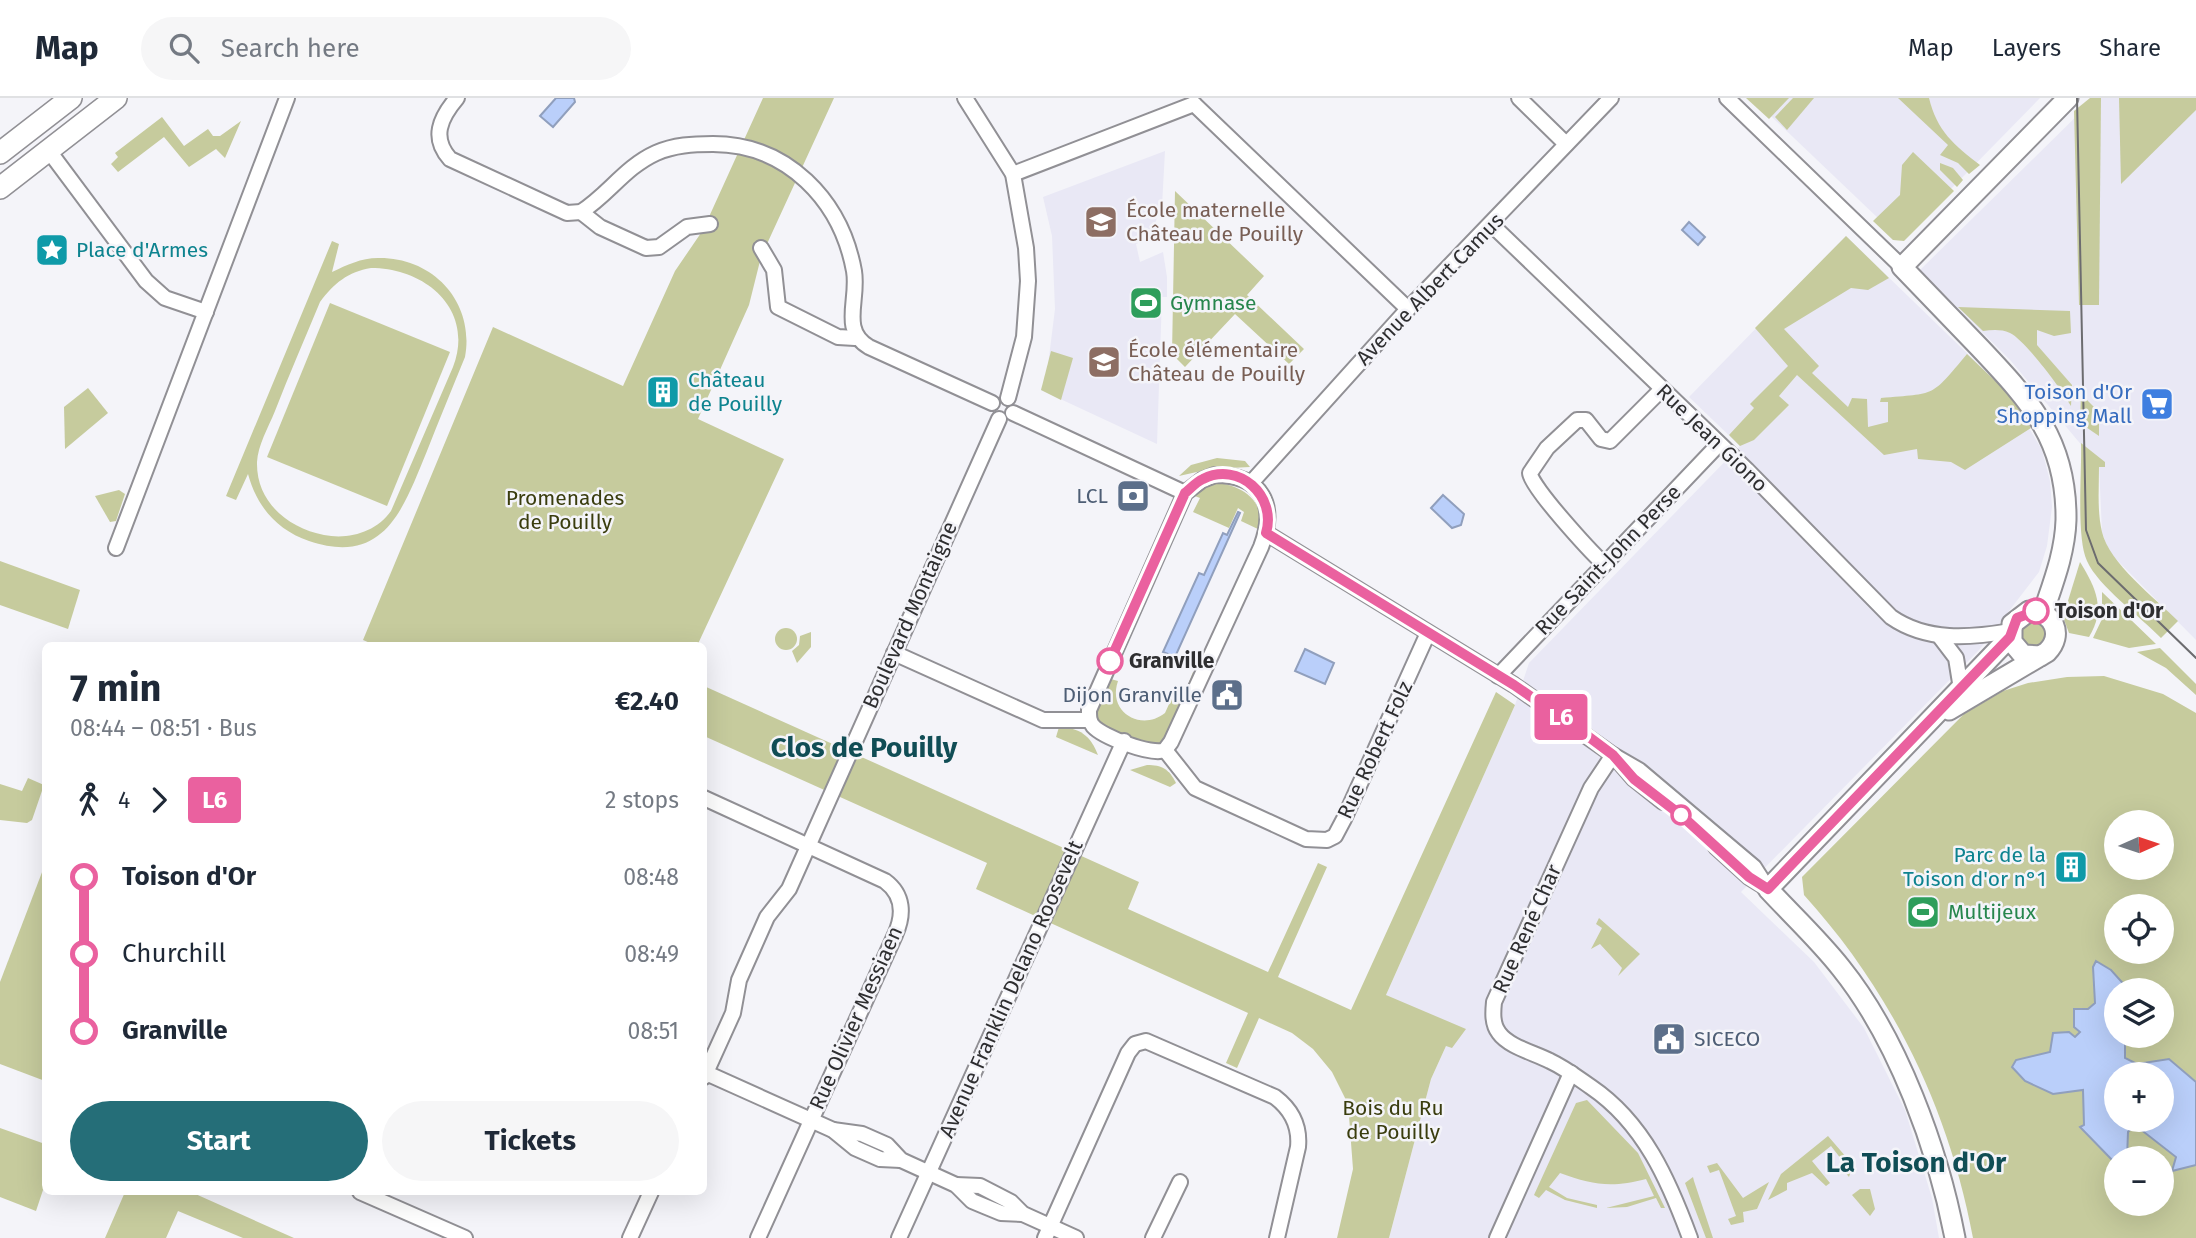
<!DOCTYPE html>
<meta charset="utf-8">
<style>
:root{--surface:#fff;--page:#f6f6f7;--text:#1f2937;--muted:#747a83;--line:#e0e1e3;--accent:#256e78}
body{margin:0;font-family:"Fira Sans",sans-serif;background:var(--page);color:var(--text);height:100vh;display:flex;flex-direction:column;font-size:26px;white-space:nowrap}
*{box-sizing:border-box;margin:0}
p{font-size:23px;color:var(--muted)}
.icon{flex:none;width:38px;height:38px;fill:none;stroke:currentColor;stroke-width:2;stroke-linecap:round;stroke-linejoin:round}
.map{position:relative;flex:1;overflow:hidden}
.drawer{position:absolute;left:42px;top:544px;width:665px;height:553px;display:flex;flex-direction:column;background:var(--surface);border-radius:10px;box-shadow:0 7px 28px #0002}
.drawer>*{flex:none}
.badge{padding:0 14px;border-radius:5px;font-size:24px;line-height:46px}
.needle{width:46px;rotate:87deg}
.controls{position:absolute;left:2104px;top:712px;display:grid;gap:14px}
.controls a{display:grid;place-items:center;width:70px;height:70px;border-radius:50%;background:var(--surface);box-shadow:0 7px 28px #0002;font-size:35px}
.map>.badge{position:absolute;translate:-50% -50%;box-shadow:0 0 0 4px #fff}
.legs{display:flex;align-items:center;gap:10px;height:77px;padding:0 28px;font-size:23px}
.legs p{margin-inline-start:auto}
.head{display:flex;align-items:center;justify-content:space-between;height:119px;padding:0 28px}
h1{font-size:38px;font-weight:700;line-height:52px}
.button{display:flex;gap:14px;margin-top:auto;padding:14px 28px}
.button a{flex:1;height:80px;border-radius:42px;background:var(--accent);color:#fff;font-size:28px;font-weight:700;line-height:80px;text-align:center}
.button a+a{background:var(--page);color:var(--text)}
ul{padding:0 28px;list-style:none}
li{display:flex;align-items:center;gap:24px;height:77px;font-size:26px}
li i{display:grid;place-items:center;width:10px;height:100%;margin:0 9px;background:currentColor}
li i::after{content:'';width:18px;height:18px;margin:-9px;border:5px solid;border-radius:50%;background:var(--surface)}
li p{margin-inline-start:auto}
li:first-child i{background:linear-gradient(#0000 50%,currentColor 0)}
li:last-child i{background:linear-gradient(currentColor 50%,#0000 0)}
header{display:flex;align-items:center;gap:42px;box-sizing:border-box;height:98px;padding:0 35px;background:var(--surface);border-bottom:2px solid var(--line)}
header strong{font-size:33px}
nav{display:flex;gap:38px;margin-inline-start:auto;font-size:24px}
.search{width:490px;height:63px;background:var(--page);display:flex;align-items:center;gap:18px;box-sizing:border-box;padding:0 24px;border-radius:38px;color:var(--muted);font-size:26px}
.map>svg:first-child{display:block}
.built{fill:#e9e8f5}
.green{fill:#c6cb9d;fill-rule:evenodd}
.water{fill:#bacffa;stroke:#909fbd;stroke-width:2;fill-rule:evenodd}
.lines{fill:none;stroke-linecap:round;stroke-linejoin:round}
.minor-casing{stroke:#919095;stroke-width:18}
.tertiary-casing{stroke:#919095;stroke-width:23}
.secondary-casing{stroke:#919095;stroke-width:24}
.minor{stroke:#fff;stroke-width:14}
.tertiary{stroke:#fff;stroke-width:19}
.secondary{stroke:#fff;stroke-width:21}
.tram{stroke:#6c6c6f;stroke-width:2}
.line-1-casing{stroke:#fff;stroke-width:16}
.line-1{stroke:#ea619f;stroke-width:10}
.stop-1-dot{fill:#fff;stroke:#ea619f;stroke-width:3.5}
.labels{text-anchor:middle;stroke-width:5;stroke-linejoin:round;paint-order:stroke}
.education-label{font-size:21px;fill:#785e54;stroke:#f4f4f9;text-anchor:start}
.culture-label{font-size:21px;fill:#0d838f;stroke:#f4f4f9;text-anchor:start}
.street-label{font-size:21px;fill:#2e2e30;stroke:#f4f4f9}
.leisure-label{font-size:21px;fill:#27864d;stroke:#f4f4f9;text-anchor:start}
.shop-label{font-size:21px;fill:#366cbe;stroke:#f4f4f9;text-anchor:end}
.service-label{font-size:21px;fill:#4e5e75;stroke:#f4f4f9;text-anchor:end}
.park-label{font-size:21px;fill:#3a3d0e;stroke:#f4f4f9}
.stop-label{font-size:21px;font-weight:bold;fill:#2e2e30;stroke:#f4f4f9;text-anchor:start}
.district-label{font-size:28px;font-weight:bold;fill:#104d55;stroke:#f4f4f9}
</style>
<header>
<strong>Map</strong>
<div class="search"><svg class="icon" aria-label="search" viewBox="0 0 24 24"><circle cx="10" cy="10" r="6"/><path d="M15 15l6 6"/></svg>Search here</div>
<nav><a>Map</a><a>Layers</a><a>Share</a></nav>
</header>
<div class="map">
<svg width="2196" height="1140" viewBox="0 0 2196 1140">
<rect width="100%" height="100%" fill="#f4f4f9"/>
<g class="built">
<path d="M1752 0H2040L1901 142Z"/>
<path d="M2095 0H2196V542L2109 454 2102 434 2099 368 2011 263 1920 172Z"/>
<path d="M1165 53 1162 108 1149 140 1136 146 1140 164 1163 154 1167 179V199H1162L1157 346 1041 292 1047 275 1055 211 1052 138 1043 99Z"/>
<path d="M1846 138 2009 296 2042 352 2050 383 2052 409 2047 448 2039 474 1979 552 1741 794 1814 864 1864 930 1905 1012 1932 1100 1939 1140H1389L1431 981 1446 948 1386 897 1515 607 1529 565 1740 348 1689 299Z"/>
</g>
<g class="green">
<path d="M763 0H834L761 159 749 207 698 321 784 361 697 548H377L363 542 493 229 623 288 675 173 703 132Z"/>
<path d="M1746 0H1789L1769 21Z"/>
<path d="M1793 0H1814L1787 32 1775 19Z"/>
<path d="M1898 0H1929C1937 33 1954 47 1980 67L1969 76 1958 65 1940 57 1948 47Z"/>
<path d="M2090 0H2101L2099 207H2079L2074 13Z"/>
<path d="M2119 0H2196V12L2121 86Z"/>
<path d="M162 19 184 48 208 31 213 38H220L241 23 225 60 216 51 189 69 164 39 118 74 111 66 118 59 115 55Z"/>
<path d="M1913 54 1954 93 1904 143 1893 142 1873 123 1900 97 1902 67Z"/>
<path d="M1940 65 1953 70 1963 82 1957 89 1940 72Z"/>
<path d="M1175 93 1264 178 1247 197 1304 251 1289 266 1235 216 1185 269 1172 256Z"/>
<path d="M1846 138 1889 180 1868 192 1851 190 1784 231 1819 268 1812 275 1848 309 1852 300 1867 301 1868 329 1888 324V304H1880L1881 300C1937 295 1930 300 1967 256L2009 296 2031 330 1965 372 1951 364 1918 361 1917 351 1884 357 1797 277 1779 298 1789 307 1754 342 1740 348 1729 337 1754 310 1750 306 1788 268 1755 230Z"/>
<path d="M332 143 339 146 332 174C347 167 361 160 378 160 434 159 475 205 465 259 452 291 439 322 427 353 404 408 386 469 309 443 277 432 257 409 248 376L236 402 226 398ZM371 170C426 170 475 212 453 269L391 413C376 434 349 442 324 437 288 430 256 404 257 364 258 347 268 330 275 313 289 277 305 240 320 204 334 185 348 174 371 170Z"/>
<path d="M330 205 450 254 387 408 267 359Z"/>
<path d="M1958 209 2070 213 2071 235 2054 238 2037 232V247L2072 287 2071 308C2062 292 2025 242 2010 235 2001 231 1992 232 1983 233Z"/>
<path d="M1051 253 1073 260 1061 302 1041 292Z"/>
<path d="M88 290 108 315 65 351 64 309Z"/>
<path d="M2081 296 2099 314V338L2080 325Z"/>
<path d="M2081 345 2105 364V369H2099C2099 390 2097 413 2102 434 2109 465 2155 500 2178 523L2161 540C2141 519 2098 488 2087 463 2076 439 2082 374 2081 345Z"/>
<path d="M1217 360 1245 363 1250 369 1210 371 1179 378 1191 367Z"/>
<path d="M1215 385C1241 386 1266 403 1260 432L1241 423 1244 414 1238 410 1229 430 1193 414 1200 400 1192 397Z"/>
<path d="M119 392 125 396 116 423 110 424 95 398Z"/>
<path d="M0 463 80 492 68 531 0 507Z"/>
<path d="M2080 464C2096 490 2106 511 2089 539L2069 535 2063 519Z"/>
<path d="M2102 494 2156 546 2129 550 2093 540 2102 521Z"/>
<path d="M2034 522 2043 525 2048 533 2041 550 2023 547 2019 533 2024 525Z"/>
<circle cx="786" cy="541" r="11"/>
<path d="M811 534V549L797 565 792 553 799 547 800 538Z"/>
<path d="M2160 550 2196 586V597L2166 570 2137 554Z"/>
<path d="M1193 574 1198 577 1164 645 1148 649 1100 626 1095 616 1107 580 1118 583C1107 614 1141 634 1165 615L1174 595 1183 599Z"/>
<path d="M2104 578 2163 596 2196 615V1140H1973C1949 1011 1892 894 1804 797L1802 779 1964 616 2003 593 2028 585 2067 579ZM2116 724H2161V770H2116ZM2116 808H2161V854H2116ZM2116 892H2161V938H2116ZM2116 976H2161V1022H2116ZM2116 1060H2161V1106H2116Z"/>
<path d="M704 588 1139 784 1128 811 1268 874 1318 765 1327 769 1278 879 1351 912 1496 594 1515 607 1386 897 1466 931 1452 950 1446 948 1431 981 1389 1140H1337L1353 1071 1349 1018 1345 1000 1332 974 1313 951 1292 935 1259 920 1237 970 1226 965 1248 915 976 791 987 765 704 638Z"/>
<path d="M1059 629C1080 630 1090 637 1098 657L1056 639Z"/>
<path d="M1147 667C1162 667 1169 671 1176 685L1170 689 1130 672Z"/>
<path d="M28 680 44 687 32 722 27 725 0 722V686L22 693Z"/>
<path d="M44 769 46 770 45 983 0 966V884Z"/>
<path d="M1599 820 1640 856 1618 878 1622 870 1600 846 1591 851 1602 830 1596 826Z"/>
<path d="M1587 1002 1638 1055 1665 1110H1661L1656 1100 1627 1109 1606 1110 1654 1098 1646 1081C1612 1090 1592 1087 1560 1075L1549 1089 1567 1100 1597 1107V1110L1565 1102 1546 1092 1539 1100 1534 1097 1576 1005Z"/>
<path d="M0 1030 45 1046V1086L36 1113 0 1099Z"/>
<path d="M1828 1038 1853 1067 1849 1079 1843 1072 1845 1066 1831 1048 1812 1063 1830 1085 1826 1088 1812 1075 1787 1085V1092L1768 1102 1781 1076Z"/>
<path d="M1717 1065 1743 1100 1769 1084 1757 1111 1743 1114 1744 1124 1731 1127 1728 1121 1736 1118 1719 1072 1710 1075 1707 1068Z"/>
<path d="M1693 1079 1694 1083 1713 1140H1706L1685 1085Z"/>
<path d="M1860 1091H1870L1875 1111 1870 1118 1852 1097Z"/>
<path d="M125 1094H191L294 1140H243L178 1113 166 1140H105Z"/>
</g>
<g class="water">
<path d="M556 0H574L575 4 553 29 540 18Z"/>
<path d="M1689 124 1705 139 1698 147 1682 132Z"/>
<path d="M1443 397 1464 416 1461 427 1452 430 1431 410Z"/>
<path d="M1238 414 1240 415 1175 559 1163 554 1199 475 1204 477 1223 435 1227 437Z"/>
<path d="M1305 551 1334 565 1325 586 1295 573Z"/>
<path d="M2096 863 2111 872 2129 892H2116V938H2125V960L2137 966 2169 961 2196 984V1067L2172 1073 2176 1059 2135 1027 2128 1034 2127 1060H2116V1066L2080 1029 2084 1027 2083 992 2053 996 2025 983 2012 969 2016 962 2050 954 2053 935 2069 934 2075 939 2080 934 2074 929V911H2088L2095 905 2093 869ZM2161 976V1022H2116V976Z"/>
</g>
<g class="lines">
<defs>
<g id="minor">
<path d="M457 0C440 20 431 40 450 61L567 115 581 114C608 97 625 69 656 55 674 47 693 46 713 46 787 46 841 102 854 173 859 202 840 232 869 249L992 305"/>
<path d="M965 0 1013 76 1026 150 1028 183 1024 239 1008 300"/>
<path d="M1519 0 1566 46"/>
<path d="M1727 0 1902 169"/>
<path d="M1194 6 1408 211"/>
<path d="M49 53 146 183 165 200 206 214"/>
<path d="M1013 76 1194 6"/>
<path d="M581 114 600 129 646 150 659 149 687 129 710 126"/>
<path d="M1492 127 1747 372 1891 519C1927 544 1970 540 2011 533"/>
<path d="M761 150 774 172 778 209 838 239 855 240"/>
<path d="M1013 315 1185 395"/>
<path d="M1215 377C1263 377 1277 407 1261 449L1171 644 1165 652C1152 658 1103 639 1093 628 1089 623 1089 619 1089 612L1185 395 1202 382Z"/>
<path d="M1251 385 1408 211 1611 0"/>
<path d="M1266 435 1514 587 1613 657 1639 672 1754 769 1768 791"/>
<path d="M116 450 287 0"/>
<path d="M1604 466C1591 454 1530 388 1530 375L1547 350 1577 322H1586L1601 341 1610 343 1662 291"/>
<path d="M1940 539 1956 560 1961 591"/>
<path d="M894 555 1043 622H1089"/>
<path d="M1498 578 1719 346"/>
<path d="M1165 652 1195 690 1306 741 1327 742 1335 738 1344 721 1428 535"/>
<path d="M1613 657 1591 690 1494 904C1493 914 1492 926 1499 935 1509 949 1535 955 1550 963 1565 970 1578 980 1591 989 1644 1025 1669 1083 1690 1140"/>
<path d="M1621 666 1634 681 1663 704"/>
<path d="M704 700 885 783C904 797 904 817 895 837L758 1140"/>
<path d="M1716 749 1749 779 1765 789"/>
<path d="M704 974 833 1032 855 1050 880 1061 901 1062"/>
<path d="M704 979 733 915 739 882 767 819 789 791 999 321"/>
<path d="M833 1032 862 1036 887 1047 901 1062 956 1087 972 1103 984 1108 1001 1115 1023 1116"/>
<path d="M956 1087 980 1088 1011 1104 1023 1116 1076 1140"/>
<path d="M360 1094 465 1140"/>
<path d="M630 1140 651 1094"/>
<path d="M899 1140 1124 643"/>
<path d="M1045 1140 1128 955 1135 946 1146 943 1275 999C1292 1012 1300 1028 1298 1049L1277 1140"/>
<path d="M1153 1140 1180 1084"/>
<path d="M1497 1140 1571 975"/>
</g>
<g id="tertiary">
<path d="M2043 515C2053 485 2065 455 2066 422 2067 343 2031 304 1980 250 1954 223 1928 196 1902 169L2068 0"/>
<path d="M1949 612 2047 554C2064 537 2054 513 2029 513L2012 526V544L2023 557 2041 558"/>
<path d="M1955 1140C1938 1051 1898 941 1841 870 1819 842 1792 817 1768 791L2010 539"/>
</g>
<g id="secondary">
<path d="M0 55 71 0"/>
<path d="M0 90 116 0"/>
</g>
</defs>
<use href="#minor" class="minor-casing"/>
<use href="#tertiary" class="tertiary-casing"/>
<use href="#secondary" class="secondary-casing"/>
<use href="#minor" class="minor"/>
<use href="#tertiary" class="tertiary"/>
<use href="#secondary" class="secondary"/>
<path class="tram" d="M2077 0 2086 432 2098 465 2196 560"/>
</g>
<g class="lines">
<defs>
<path id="line-1" d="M1110 563 1185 395C1190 391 1196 384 1203 381 1239 363 1277 398 1266 435L1514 587 1585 636 1613 657 1634 681 1682 718 1749 779 1768 791 2010 539 2017 520 2036 513"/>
</defs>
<use href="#line-1" class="line-1-casing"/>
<use href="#line-1" class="line-1"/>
</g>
<defs>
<symbol id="school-square" viewBox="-11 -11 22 22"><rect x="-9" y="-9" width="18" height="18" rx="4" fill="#8d6e63" stroke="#f4f4f9"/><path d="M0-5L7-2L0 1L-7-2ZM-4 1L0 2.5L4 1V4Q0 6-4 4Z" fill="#fff"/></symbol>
<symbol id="sight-square" viewBox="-11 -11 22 22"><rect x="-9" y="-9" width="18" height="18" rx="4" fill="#0f9aa8" stroke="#f4f4f9"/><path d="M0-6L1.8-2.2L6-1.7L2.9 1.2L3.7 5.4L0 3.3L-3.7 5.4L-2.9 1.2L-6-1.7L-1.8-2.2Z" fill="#fff"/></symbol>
<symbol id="stadium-square" viewBox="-11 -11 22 22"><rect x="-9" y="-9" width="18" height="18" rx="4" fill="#2e9e5b" stroke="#f4f4f9"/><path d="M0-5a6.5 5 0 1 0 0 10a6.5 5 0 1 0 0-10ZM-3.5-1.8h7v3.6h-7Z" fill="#fff"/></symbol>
<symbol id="building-square" viewBox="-11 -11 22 22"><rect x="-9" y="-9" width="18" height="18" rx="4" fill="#0f9aa8" stroke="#f4f4f9"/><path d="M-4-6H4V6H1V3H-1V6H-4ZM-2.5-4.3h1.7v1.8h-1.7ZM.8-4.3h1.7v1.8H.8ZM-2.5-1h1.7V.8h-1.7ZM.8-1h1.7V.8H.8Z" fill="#fff"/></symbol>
<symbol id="supermarket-square" viewBox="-11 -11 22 22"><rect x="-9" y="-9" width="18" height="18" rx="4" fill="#3f7fe0" stroke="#f4f4f9"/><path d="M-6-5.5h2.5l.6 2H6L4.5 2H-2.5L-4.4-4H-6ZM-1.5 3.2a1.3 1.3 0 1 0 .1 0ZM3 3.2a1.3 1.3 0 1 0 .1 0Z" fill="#fff"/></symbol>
<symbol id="bank-square" viewBox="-11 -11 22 22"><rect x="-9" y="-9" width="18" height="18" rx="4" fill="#5c6f8a" stroke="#f4f4f9"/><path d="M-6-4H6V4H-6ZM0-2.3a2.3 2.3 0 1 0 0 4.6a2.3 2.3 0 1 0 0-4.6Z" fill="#fff"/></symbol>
<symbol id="civic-square" viewBox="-11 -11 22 22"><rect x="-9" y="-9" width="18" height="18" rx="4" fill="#5c6f8a" stroke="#f4f4f9"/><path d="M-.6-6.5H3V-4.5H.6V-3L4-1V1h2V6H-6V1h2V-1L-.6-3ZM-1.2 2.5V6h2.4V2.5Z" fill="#fff"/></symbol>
</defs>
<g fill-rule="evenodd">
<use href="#school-square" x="1082" y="105" width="38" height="38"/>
<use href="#sight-square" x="33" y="133" width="38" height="38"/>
<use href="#stadium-square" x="1127" y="186" width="38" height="38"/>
<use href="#school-square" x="1085" y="245" width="38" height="38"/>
<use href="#building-square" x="644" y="275" width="38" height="38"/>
<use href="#supermarket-square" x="2138" y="287" width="38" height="38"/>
<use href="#bank-square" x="1114" y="379" width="38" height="38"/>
<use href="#civic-square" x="1208" y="578" width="38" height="38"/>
<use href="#building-square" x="2052" y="750" width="38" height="38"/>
<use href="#stadium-square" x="1904" y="795" width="38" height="38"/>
<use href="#civic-square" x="1650" y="922" width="38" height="38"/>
</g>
<g class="stop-1-dot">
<circle cx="2036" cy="513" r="12"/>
<circle cx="1110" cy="563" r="12"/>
<circle cx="1681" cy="717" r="9"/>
</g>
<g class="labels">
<g class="education-label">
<text x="1126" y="119">École maternelle<tspan x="1126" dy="24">Château de Pouilly</tspan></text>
<text x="1128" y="259">École élémentaire<tspan x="1128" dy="24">Château de Pouilly</tspan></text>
</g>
<g class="culture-label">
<text x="76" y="159">Place d'Armes</text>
<text x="688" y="289">Château<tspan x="688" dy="24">de Pouilly</tspan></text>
<text x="2046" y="764" text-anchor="end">Parc de la<tspan x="2046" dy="24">Toison d'or n°1</tspan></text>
</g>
<g class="street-label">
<text transform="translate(1430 191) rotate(-46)" y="7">Avenue Albert Camus</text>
<text transform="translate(1712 340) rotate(44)" y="7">Rue Jean Giono</text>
<text transform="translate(1608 462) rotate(-46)" y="7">Rue Saint-John Perse</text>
<text transform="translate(910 517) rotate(-66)" y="7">Boulevard Montaigne</text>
<text transform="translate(1375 652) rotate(-65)" y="7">Rue Robert Folz</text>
<text transform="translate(1527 831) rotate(-66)" y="7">Rue René Char</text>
<text transform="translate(1011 891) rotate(-66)" y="7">Avenue Franklin Delano Roosevelt</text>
<text transform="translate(856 920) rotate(-66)" y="7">Rue Olivier Messiaen</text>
</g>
<g class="leisure-label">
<text x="1170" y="212">Gymnase</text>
<text x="1948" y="821">Multijeux</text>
</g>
<g class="shop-label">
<text x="2132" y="301">Toison d'Or<tspan x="2132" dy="24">Shopping Mall</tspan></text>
</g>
<g class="service-label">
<text x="1108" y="405">LCL</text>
<text x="1202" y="604">Dijon Granville</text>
<text x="1694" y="948" text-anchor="start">SICECO</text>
</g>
<g class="park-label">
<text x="565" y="407">Promenades<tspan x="565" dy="24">de Pouilly</tspan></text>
<text x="1393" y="1017">Bois du Ru<tspan x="1393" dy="24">de Pouilly</tspan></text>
</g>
<g class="stop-label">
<text x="2055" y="520">Toison d'Or</text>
<text x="1129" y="570">Granville</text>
</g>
<g class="district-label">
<text x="864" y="659">Clos de Pouilly</text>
<text x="1916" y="1074">La Toison d'Or</text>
</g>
</g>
</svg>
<div class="controls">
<a><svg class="needle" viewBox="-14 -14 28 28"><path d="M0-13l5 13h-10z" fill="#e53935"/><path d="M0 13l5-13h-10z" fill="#747a83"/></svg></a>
<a><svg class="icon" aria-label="locate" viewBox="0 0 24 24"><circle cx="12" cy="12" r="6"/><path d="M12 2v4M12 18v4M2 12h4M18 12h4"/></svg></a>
<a><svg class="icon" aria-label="layers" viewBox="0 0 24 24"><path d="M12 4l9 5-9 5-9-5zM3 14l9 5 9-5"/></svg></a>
<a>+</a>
<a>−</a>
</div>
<b class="badge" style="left:1561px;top:619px;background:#ea619f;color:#fff">L6</b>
<section class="drawer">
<div class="head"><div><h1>7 min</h1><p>08:44 – 08:51 · Bus</p></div><b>€2.40</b></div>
<div class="legs"><svg class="icon" aria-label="walk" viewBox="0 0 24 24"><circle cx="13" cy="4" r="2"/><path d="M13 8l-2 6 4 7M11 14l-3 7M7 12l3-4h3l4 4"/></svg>4<svg class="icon" aria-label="forward" viewBox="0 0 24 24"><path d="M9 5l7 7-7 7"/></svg><b class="badge" style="background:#ea619f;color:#fff">L6</b><p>2 stops</p></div>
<ul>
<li><i style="color:#ea619f"></i><b>Toison d'Or</b><p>08:48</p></li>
<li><i style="color:#ea619f"></i><span>Churchill</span><p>08:49</p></li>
<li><i style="color:#ea619f"></i><b>Granville</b><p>08:51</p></li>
</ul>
<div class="button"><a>Start</a><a>Tickets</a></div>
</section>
</div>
